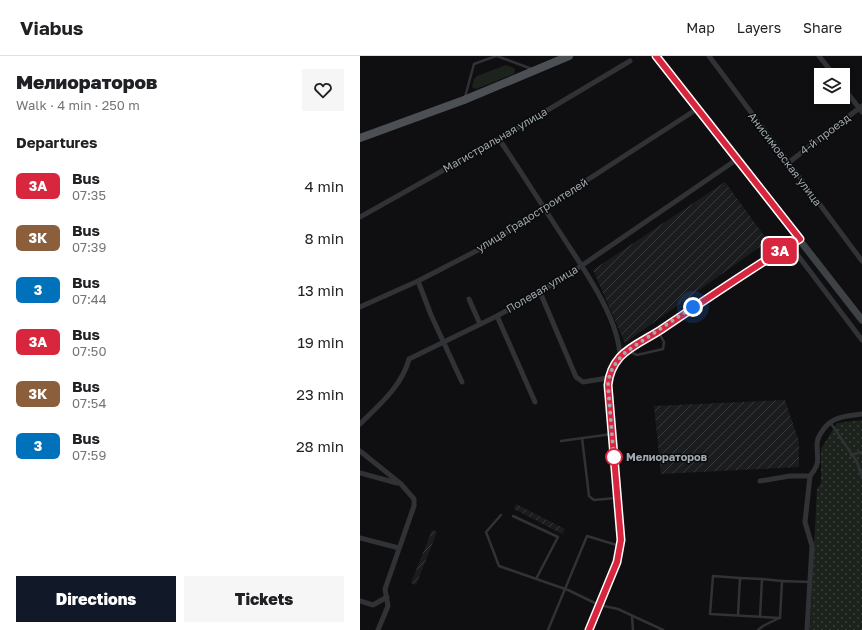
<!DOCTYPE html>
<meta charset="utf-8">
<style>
:root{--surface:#fff;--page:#f6f6f6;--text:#202124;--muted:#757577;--line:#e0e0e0;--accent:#111827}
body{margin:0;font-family:"Golos Text",sans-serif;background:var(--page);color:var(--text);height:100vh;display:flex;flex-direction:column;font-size:15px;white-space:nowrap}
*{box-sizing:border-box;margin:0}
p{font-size:13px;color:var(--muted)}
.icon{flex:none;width:22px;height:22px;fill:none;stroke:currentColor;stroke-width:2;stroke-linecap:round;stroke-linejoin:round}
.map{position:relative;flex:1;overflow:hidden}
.panel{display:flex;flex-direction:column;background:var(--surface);width:360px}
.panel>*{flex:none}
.badge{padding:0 8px;border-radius:6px;font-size:14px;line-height:26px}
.controls{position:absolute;left:454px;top:12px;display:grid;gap:8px}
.controls a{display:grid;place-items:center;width:36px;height:36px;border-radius:0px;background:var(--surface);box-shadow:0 2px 6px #0003;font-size:20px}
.you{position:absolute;width:20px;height:20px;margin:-10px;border:3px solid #fff;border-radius:50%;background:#1a73e8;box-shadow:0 0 0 6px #1a73e833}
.map>.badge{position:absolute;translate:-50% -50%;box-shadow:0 0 0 2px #fff}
h2{padding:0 16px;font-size:15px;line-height:36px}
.round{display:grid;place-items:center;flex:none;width:42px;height:42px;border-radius:0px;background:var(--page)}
.overview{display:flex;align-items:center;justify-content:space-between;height:68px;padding:0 16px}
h1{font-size:19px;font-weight:800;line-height:30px}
.primary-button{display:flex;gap:8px;margin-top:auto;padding:8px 16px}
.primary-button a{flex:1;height:46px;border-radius:0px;background:var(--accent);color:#fff;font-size:16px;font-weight:800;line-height:46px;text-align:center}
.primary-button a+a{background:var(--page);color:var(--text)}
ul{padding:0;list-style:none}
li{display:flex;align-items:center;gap:12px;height:52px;padding:0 16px}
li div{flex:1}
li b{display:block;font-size:15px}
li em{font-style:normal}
li .badge{min-width:44px;font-weight:700;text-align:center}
header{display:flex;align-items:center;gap:24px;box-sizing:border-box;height:56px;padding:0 20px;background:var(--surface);border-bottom:1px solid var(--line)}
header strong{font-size:19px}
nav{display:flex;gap:22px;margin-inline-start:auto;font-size:14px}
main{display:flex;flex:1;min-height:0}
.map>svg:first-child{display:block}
.industrial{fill:url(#industrial-furrows)}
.grass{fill:#1c231c}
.garden{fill:url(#garden-dots)}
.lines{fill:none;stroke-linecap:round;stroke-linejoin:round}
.lane{stroke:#303235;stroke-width:2.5}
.street{stroke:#303235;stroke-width:5}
.secondary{stroke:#3e4245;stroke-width:7}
.primary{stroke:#4c5054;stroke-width:8}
.line-casing{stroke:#fff;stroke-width:9}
.line{stroke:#d7263d;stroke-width:6}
.walk{stroke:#a0a9b1;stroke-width:4;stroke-dasharray:0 7.2}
.stop-dot{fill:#fff;stroke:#d7263d;stroke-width:2}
.labels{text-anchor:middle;stroke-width:3;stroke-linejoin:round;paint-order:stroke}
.street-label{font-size:11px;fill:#a0a9b1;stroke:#0a0b0b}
.stop-label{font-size:11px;font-weight:bold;fill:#a0a9b1;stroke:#0a0b0b;text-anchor:start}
</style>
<header>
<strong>Viabus</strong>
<nav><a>Map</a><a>Layers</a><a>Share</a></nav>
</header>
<main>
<section class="panel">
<div class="overview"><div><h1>Мелиораторов</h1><p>Walk · 4 min · 250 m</p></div><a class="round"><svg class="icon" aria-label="heart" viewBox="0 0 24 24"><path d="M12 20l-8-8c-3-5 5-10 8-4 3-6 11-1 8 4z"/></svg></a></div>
<h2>Departures</h2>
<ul>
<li><span class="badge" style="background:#d7263d;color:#fff">3А</span><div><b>Bus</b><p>07:35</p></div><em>4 min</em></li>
<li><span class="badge" style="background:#8b5e3c;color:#fff">3К</span><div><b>Bus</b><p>07:39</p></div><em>8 min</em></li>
<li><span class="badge" style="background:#0072bc;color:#fff">3</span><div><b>Bus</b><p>07:44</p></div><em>13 min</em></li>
<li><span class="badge" style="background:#d7263d;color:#fff">3А</span><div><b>Bus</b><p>07:50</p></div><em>19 min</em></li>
<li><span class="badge" style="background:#8b5e3c;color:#fff">3К</span><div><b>Bus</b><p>07:54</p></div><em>23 min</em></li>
<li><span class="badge" style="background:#0072bc;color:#fff">3</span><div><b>Bus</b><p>07:59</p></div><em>28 min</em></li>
</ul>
<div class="primary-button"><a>Directions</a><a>Tickets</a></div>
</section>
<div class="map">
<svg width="502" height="574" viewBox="0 0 502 574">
<defs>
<pattern id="industrial-furrows" width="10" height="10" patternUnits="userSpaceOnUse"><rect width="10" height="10" fill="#1b1c1d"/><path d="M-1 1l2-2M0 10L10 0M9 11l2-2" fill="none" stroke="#393a3b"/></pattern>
<pattern id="garden-dots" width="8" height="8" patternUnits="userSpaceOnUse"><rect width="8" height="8" fill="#1c231c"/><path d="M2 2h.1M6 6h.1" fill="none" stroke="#3a403b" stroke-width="1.8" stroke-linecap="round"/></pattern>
</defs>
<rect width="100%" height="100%" fill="#0f0f11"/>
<g class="industrial">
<path d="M365 126 408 185 265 287 233 214Z"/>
<path d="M425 344 439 386V411L301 418 294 350Z"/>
<path d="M156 448 205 473 202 478 154 453Z"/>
<path d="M72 474 77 476 56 529 51 527Z"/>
</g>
<path class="grass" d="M146 9 154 12 155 14 154 18 116 33 112 31 114 23 117 20Z"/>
<path class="garden" d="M502 364V574H450L457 433 461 427V393L477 367Z"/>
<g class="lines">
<g class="lane">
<path d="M137 0 172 13"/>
<path d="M105 41 114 8 136 0"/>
<path d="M268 295 277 299 303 293 304 286 299 277"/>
<path d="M470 366 497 406 502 421"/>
<path d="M222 382 229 440 234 444 256 442"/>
<path d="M201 385 252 378"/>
<path d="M491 399 502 396"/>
<path d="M141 459 126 476 139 510 208 534 239 549 258 553 303 574"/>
<path d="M153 460 198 481 176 523"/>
<path d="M380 522 353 520 350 558 420 562"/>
<path d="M378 559 380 522 402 523"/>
<path d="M272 560 273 574"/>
<path d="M400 561 402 523 422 525"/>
<path d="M420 562 422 525 450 526"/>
<path d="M188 574 227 480 260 490"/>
<path d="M398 574 403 570 419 562"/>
</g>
<g class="street">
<path d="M349 0 502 205"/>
<path d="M459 0 474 19"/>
<path d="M483 31 502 56"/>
<path d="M139 83C160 114 180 146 201 178 222 211 259 261 260 301"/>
<path d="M428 107 502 50"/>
<path d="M0 161 139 83 270 5"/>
<path d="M430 189 502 284"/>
<path d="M58 225 71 259 102 326"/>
<path d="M180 236 216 321 223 326 248 322"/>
<path d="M109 243 120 268"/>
<path d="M0 251 58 225 122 192 337 53"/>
<path d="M137 260 175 346"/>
<path d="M0 368C19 349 42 330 49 303L137 260 180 236 221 210 376 104"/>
<path d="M0 395 41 428 54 443V450L25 533 28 550 18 574"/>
<path d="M0 417 37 427"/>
<path d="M400 425 430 420H450C461 406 457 404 457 388 457 382 460 378 463 374 472 360 487 360 502 358"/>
<path d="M0 482 39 492"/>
<path d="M0 545 13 549 27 541"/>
<path d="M447 574 452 490 445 466 450 420"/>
</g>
<g class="secondary">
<path d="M296 0 502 264"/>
<path d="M229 574 257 506 261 484 248 329C249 319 253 309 260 301 271 289 289 282 303 273 348 242 393 211 440 183"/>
</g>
<path class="primary" d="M0 82 104 44 209 0"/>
</g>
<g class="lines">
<defs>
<path id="line" d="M229 574 257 506 261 484 248 329C249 319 253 309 260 301 271 289 289 282 302 273 348 242 393 211 440 183L296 0"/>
</defs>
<use href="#line" class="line-casing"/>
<use href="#line" class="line"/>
<path class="walk" d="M254 401V404L248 329C249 314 257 304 267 295L333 251"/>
</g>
<circle class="stop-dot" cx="254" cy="401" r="8"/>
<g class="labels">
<g class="street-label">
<text transform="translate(465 78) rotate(-37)" y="4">4-й проезд</text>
<text transform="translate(135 84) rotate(-30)" y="4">Магистральная улица</text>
<text transform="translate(425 103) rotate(53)" y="4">Анисимовская улица</text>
<text transform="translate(172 159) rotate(-32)" y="4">улица Градостроителей</text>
<text transform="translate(182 233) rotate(-31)" y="4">Полевая улица</text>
</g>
<g class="stop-label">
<text x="266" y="405">Мелиораторов</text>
</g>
</g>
</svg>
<div class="controls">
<a><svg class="icon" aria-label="layers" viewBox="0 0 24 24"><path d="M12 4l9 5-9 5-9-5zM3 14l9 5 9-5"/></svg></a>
</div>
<div class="you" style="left:333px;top:251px"></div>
<b class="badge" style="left:420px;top:195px;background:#d7263d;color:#fff">3А</b>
</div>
</main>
